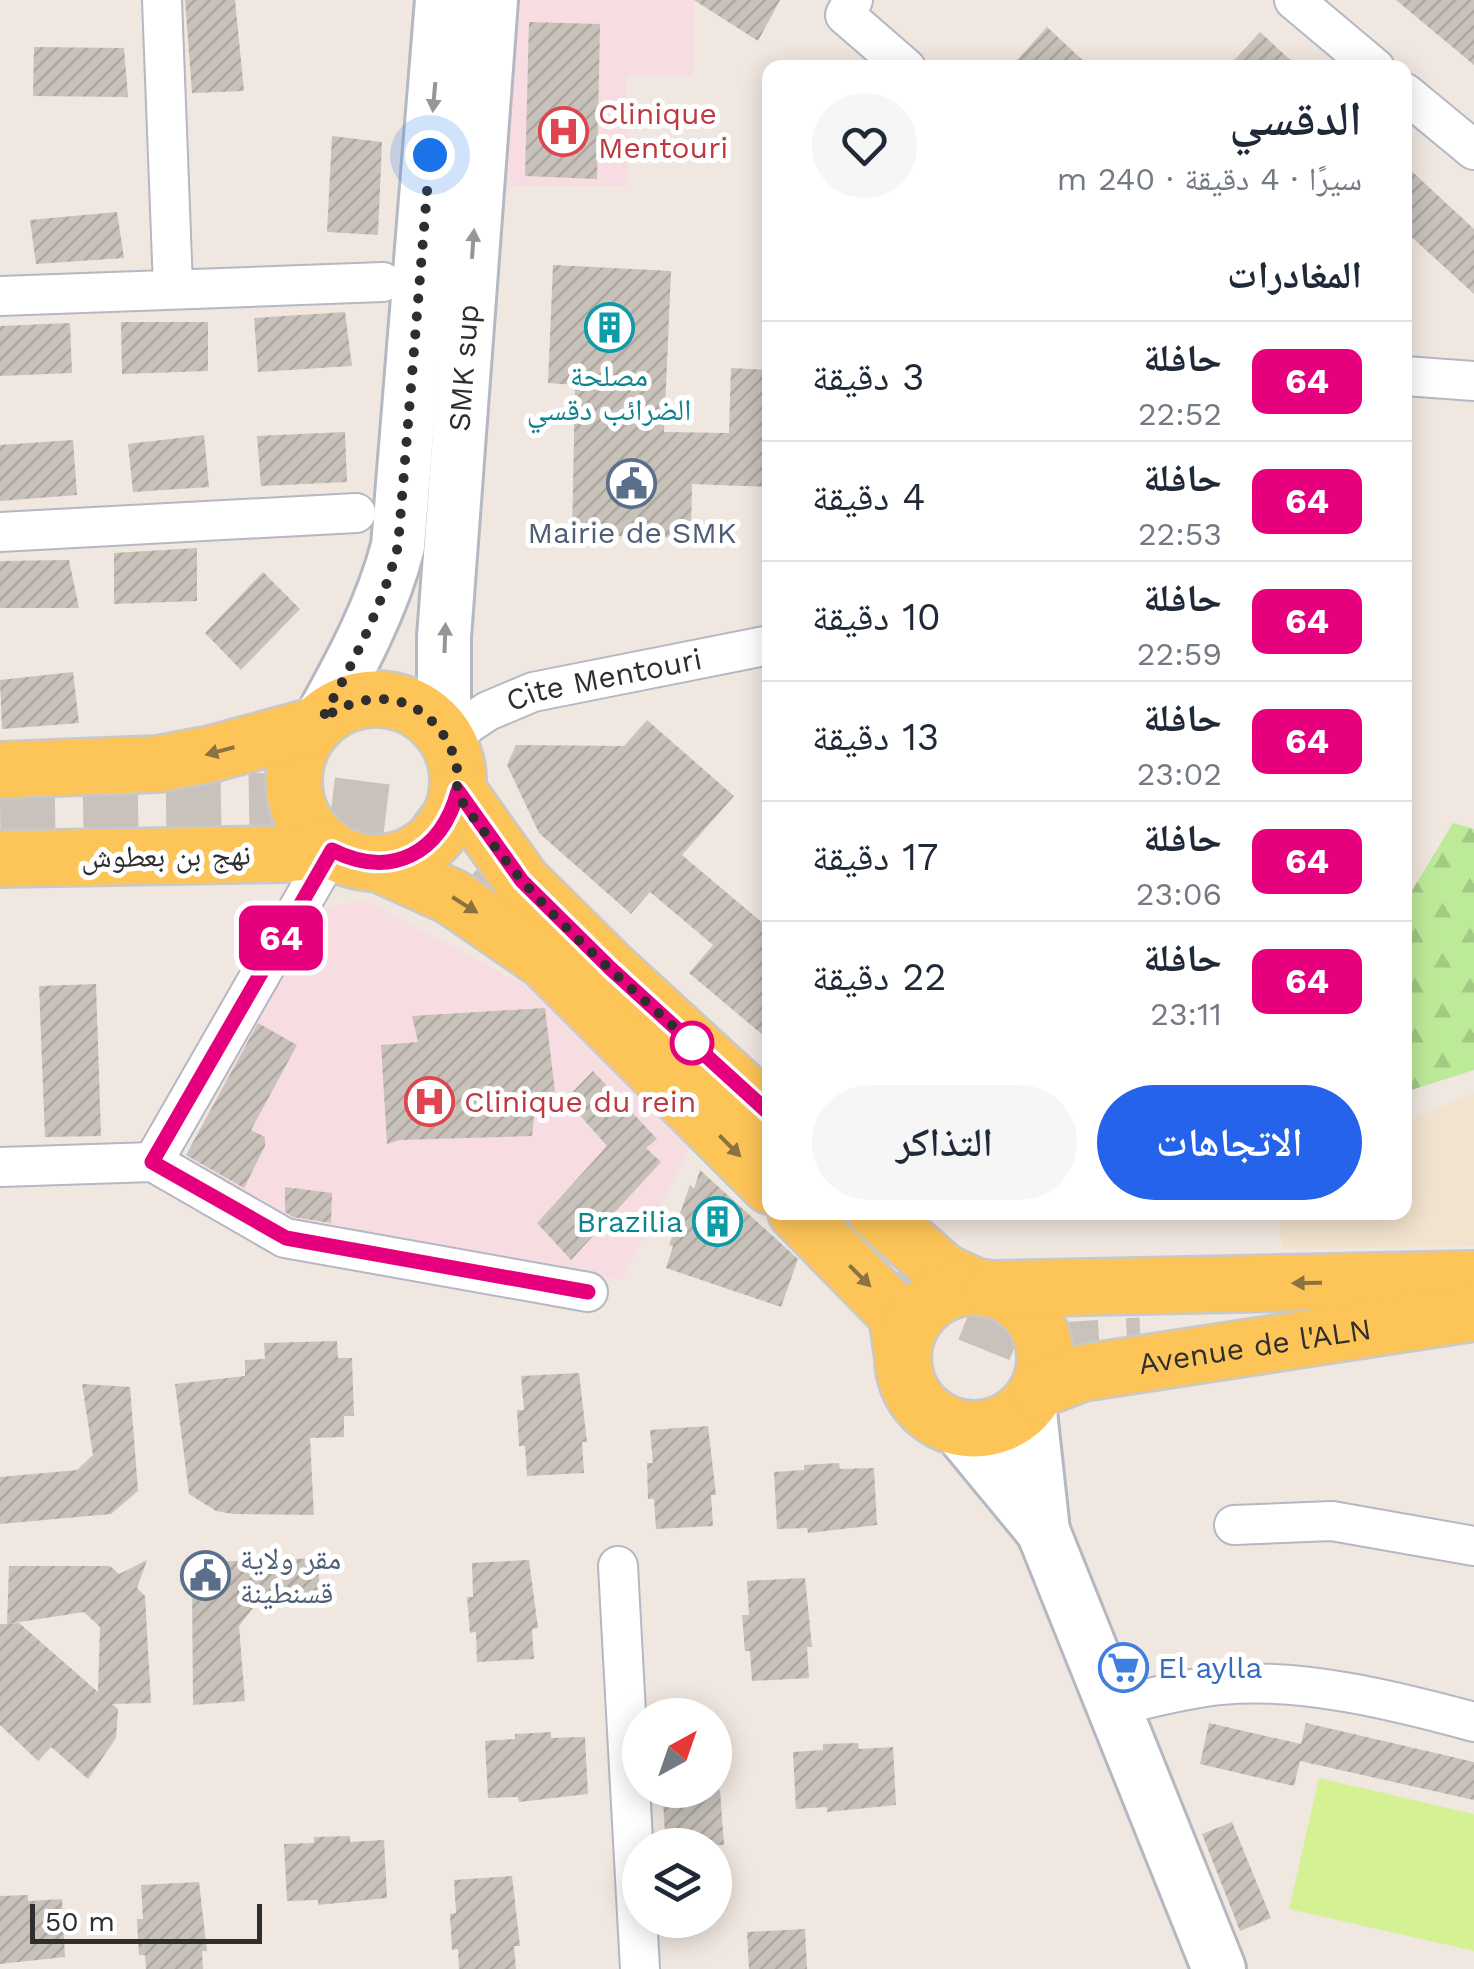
<!DOCTYPE html>
<html lang="ar">
<meta charset="utf-8">
<style>
:root{--surface:#fff;--page:#f6f6f7;--text:#1f2937;--muted:#747a83;--line:#e0e1e3;--accent:#2563eb}
body{margin:0;font-family:"Work Sans","Noto Naskh Arabic",sans-serif;background:var(--page);color:var(--text);direction:rtl;height:100vh;display:flex;flex-direction:column;font-size:38px;white-space:nowrap}
*{box-sizing:border-box;margin:0}
p{font-size:32px;color:var(--muted)}
.icon{flex:none;width:55px;height:55px;fill:none;stroke:currentColor;stroke-width:2;stroke-linecap:round;stroke-linejoin:round}
.map{position:relative;flex:1;overflow:hidden;direction:ltr}
.side{position:absolute;left:762px;top:60px;width:650px;height:1160px;display:flex;flex-direction:column;background:var(--surface);border-radius:20px;box-shadow:0 5px 25px #0003;direction:rtl}
.side>*{flex:none}
.badge{padding:0 20px;border-radius:15px;font-size:35px;line-height:65px}
.needle{width:65px;rotate:40deg}
.buttons{position:absolute;left:622px;top:1698px;display:grid;gap:20px}
.buttons a{display:grid;place-items:center;width:110px;height:110px;border-radius:50%;background:var(--surface);box-shadow:0 5px 25px #0003;font-size:50px}
.scale{position:absolute;left:30px;bottom:25px;width:232px;box-sizing:border-box;padding-left:10px;border:5px solid #2e2e2e;border-top:0;font-size:28px;line-height:35px;white-space:nowrap;color:#2e2e2e;-webkit-text-stroke:8px #fff;paint-order:stroke}
.you{position:absolute;width:50px;height:50px;margin:-25px;border:8px solid #fff;border-radius:50%;background:#1a73e8;box-shadow:0 0 0 15px #1a73e833}
.map>.badge{position:absolute;translate:-50% -50%;box-shadow:0 0 0 5px #fff}
h2{padding:0 50px;font-size:38px;line-height:90px}
.round{display:grid;place-items:center;flex:none;width:105px;height:105px;border-radius:52px;background:var(--page)}
.overview{display:flex;align-items:center;justify-content:space-between;height:170px;padding:0 50px}
h1{font-size:48px;font-weight:600;line-height:75px}
.cta{display:flex;gap:20px;margin-top:auto;padding:20px 50px}
.cta a{flex:1;height:115px;border-radius:60px;background:var(--accent);color:#fff;font-size:40px;font-weight:600;line-height:115px;text-align:center}
.cta a+a{background:var(--page);color:var(--text)}
ul{padding:0;list-style:none}
li{display:flex;align-items:center;gap:30px;height:120px;padding:0 50px;border-top:2px solid var(--line)}
li div{flex:1}
li b{display:block;font-size:38px}
li em{font-style:normal}
li .badge{min-width:110px;font-weight:700;text-align:center}
.map>svg:first-child{display:block}
.education{fill:#f2e3ce}
.medical{fill:#f7dde1}
.forest{fill:url(#forest-firs)}
.pitch{fill:#d4f293}
.building{fill:url(#building-hatch);fill-rule:evenodd}
.lines{fill:none;stroke-linecap:round;stroke-linejoin:round}
.primary-tunnel{stroke:#c9c2bc;stroke-width:55;stroke-dasharray:55 28;stroke-linecap:butt}
.street-casing{stroke:#b4b8c2;stroke-width:42}
.secondary-casing{stroke:#b4b8c2;stroke-width:58}
.primary-casing{stroke:#c9c9c9;stroke-width:60}
.street{stroke:#fff;stroke-width:38}
.secondary{stroke:#fff;stroke-width:52}
.primary{stroke:#fdc458;stroke-width:55}
.oneway{fill:#969696}
.oneway2{fill:#8b7241}
.line-casing{stroke:#fff;stroke-width:22}
.line{stroke:#e6007e;stroke-width:15}
.walk{stroke:#2e2e2e;stroke-width:10;stroke-dasharray:0 18}
.stop-dot{fill:#fff;stroke:#e6007e;stroke-width:5}
.labels{text-anchor:middle;stroke-width:10;stroke-linejoin:round;paint-order:stroke}
.health-label{font-size:30px;fill:#be3a42;stroke:#fff;text-anchor:start}
.street-label{font-size:30px;fill:#2e2e2e;stroke:#fff}
.culture-label{font-size:30px;fill:#0d838f;stroke:#fff}
.service-label{font-size:30px;fill:#4e5e75;stroke:#fff}
.shop-label{font-size:30px;fill:#366cbe;stroke:#fff;text-anchor:start}
</style>
<div class="map">
<svg width="1474" height="1969" viewBox="0 0 1474 1969">
<defs>
<pattern id="forest-firs" width="22" height="20" patternUnits="userSpaceOnUse" patternTransform="scale(2.5)"><rect width="22" height="20" fill="#bdea98"/><path d="M5 1l3.5 6h-7zM16 11l3.5 6h-7z" fill="#a3c983"/></pattern>
<pattern id="building-hatch" width="6" height="6" patternUnits="userSpaceOnUse" patternTransform="scale(2.5)"><rect width="6" height="6" fill="#c8c2bb"/><path d="M-1 1l2-2M0 6l6-6M5 7l2-2" fill="none" stroke="#aca7a1"/></pattern>
</defs>
<rect width="100%" height="100%" fill="#f0e7e0"/>
<path class="education" d="M1474 1094V1246L1282 1249 1278 1213 1405 1212V1121Z"/>
<g class="medical">
<path d="M504 0H693V76L626 75 628 186H495Z"/>
<path d="M367 901 541 994 690 1148 621 1280 285 1216 183 1162 307 910Z"/>
</g>
<path class="forest" d="M1453 823 1474 829V1070L1405 1092V902Z"/>
<path class="pitch" d="M1319 1778 1474 1814V1951L1289 1909Z"/>
<g class="building">
<path d="M185 0H235L244 91 192 93Z"/>
<path d="M694 0H780L758 41Z"/>
<path d="M1396 0H1474V65Z"/>
<path d="M529 22 600 24 597 179 525 176Z"/>
<path d="M1047 27 1091 68H1010Z"/>
<path d="M1260 32 1299 68H1227Z"/>
<path d="M34 47 124 48 128 97 33 96Z"/>
<path d="M332 136 382 142 378 235 327 232Z"/>
<path d="M1405 165 1474 229V294L1405 231Z"/>
<path d="M117 212 124 258 36 264 30 220Z"/>
<path d="M553 265 671 271 664 432 729 433 731 368 770 370V487L692 484 691 538 572 535 575 385 548 383Z"/>
<path d="M345 312 352 366 258 372 254 318Z"/>
<path d="M121 322H208V371L122 374Z"/>
<path d="M70 323 72 373 0 376V326Z"/>
<path d="M345 432 347 482 261 486 257 436Z"/>
<path d="M204 435 209 487 133 492 128 444Z"/>
<path d="M73 440 77 495 0 501V445Z"/>
<path d="M197 548V601L114 604V553Z"/>
<path d="M69 560 79 608H0V561Z"/>
<path d="M263 572 300 609 241 670 205 633Z"/>
<path d="M73 672 79 723 2 729 0 680Z"/>
<path d="M647 720 734 796 682 855 770 929V1041L689 973 713 945 650 892 631 914 539 833 507 765 516 745 624 746Z"/>
<path d="M96 984 101 1136 45 1137 39 986Z"/>
<path d="M545 1008 557 1108 593 1071 657 1139 646 1148 661 1162 571 1260 537 1223 607 1146 577 1112 535 1110 532 1136 400 1140 387 1144 381 1045 418 1042 412 1016Z"/>
<path d="M258 1023 297 1045 251 1130 265 1137V1146L244 1188 186 1155Z"/>
<path d="M700 1170 798 1259 781 1307 666 1268 673 1246 669 1245 690 1185 694 1189Z"/>
<path d="M285 1187 332 1193 331 1223 293 1217 285 1212Z"/>
<path d="M337 1341 338 1358H352L354 1416H344V1437L310 1438 314 1515 233 1514 216 1511 189 1494 175 1384 245 1376V1360L265 1359 264 1343Z"/>
<path d="M579 1373 587 1442H582L584 1473 527 1476 525 1446H519L517 1410H524L521 1376Z"/>
<path d="M82 1384 130 1387 138 1491 111 1514 0 1524V1477L77 1470 93 1455Z"/>
<path d="M708 1426 716 1495H711L713 1526 656 1529 654 1499H648L647 1463H653L650 1430Z"/>
<path d="M839 1463 840 1469 874 1468 877 1525 808 1533 807 1528 777 1529 774 1472 804 1470V1465Z"/>
<path d="M319 1558V1603L256 1604 239 1626 245 1701 193 1705 192 1579 211 1562Z"/>
<path d="M147 1560 137 1588 145 1596 151 1703 112 1704 118 1709 116 1738 88 1779 51 1747 38 1761 0 1725V1624H7L9 1566H110L119 1574ZM84 1612 100 1627 98 1692 19 1623 7 1624Z"/>
<path d="M529 1560 538 1628 532 1629 534 1659 477 1662 476 1632 470 1633 467 1597H473L472 1563Z"/>
<path d="M805 1578 812 1647H807L809 1678 752 1681 750 1651H745L742 1615H749L747 1581Z"/>
<path d="M1209 1723 1301 1744 1306 1723 1474 1762V1800L1300 1761 1294 1786 1200 1764Z"/>
<path d="M551 1732V1738L585 1737 588 1794 519 1802 518 1797 488 1798 485 1741 515 1739V1734Z"/>
<path d="M858 1743 859 1749 893 1747 896 1805 827 1812V1807L796 1809 793 1752 823 1750V1744Z"/>
<path d="M662 1790H720L724 1845H666Z"/>
<path d="M1232 1822 1271 1918 1240 1931 1202 1834Z"/>
<path d="M350 1836V1842L384 1840 387 1898 318 1905V1900L287 1901 284 1844 314 1843V1837Z"/>
<path d="M512 1876 520 1946H514L516 1969H459L458 1949 452 1950 450 1914 456 1913 454 1880Z"/>
<path d="M199 1882 207 1951H202L203 1969H146L145 1955H139L137 1919H143L141 1885Z"/>
<path d="M28 1895V1901L62 1899 65 1957 0 1964V1896Z"/>
<path d="M805 1929 807 1969H749L747 1932Z"/>
</g>
<g class="lines">
<g class="primary-tunnel">
<path d="M0 805 292 800 413 815 457 848 531 916"/>
<path d="M840 1212 936 1301 1058 1350 1141 1345"/>
</g>
<defs>
<g id="street">
<path d="M162 0 173 287"/>
<path d="M853 0 845 15 906 68"/>
<path d="M1294 0 1375 68"/>
<path d="M1405 93 1474 150"/>
<path d="M0 296 383 282"/>
<path d="M1405 376 1474 381"/>
<path d="M0 532 356 513"/>
<path id="s1" d="M447 738 488 711 533 692 770 645"/>
<path d="M153 1162 332 850"/>
<path d="M0 1167 153 1162 285 1238 588 1292"/>
<path d="M1234 1525 1332 1521 1474 1546"/>
<path d="M618 1566 640 1969"/>
<path d="M1114 1706C1149 1699 1185 1688 1221 1685 1301 1677 1397 1701 1474 1722"/>
</g>
<g id="secondary">
<path d="M321 719C352 663 382 608 398 546L442 0"/>
<path id="s2" d="M444 735V637L491 0"/>
<path d="M1029 1403 1043 1531 1219 1969"/>
<path d="M958 1428 1043 1531"/>
</g>
<g id="primary">
<circle cx="376" cy="781" r="82"/>
<path d="M0 770 158 764 211 754 314 726"/>
<path d="M458 791 522 881 610 968 770 1115"/>
<path d="M0 859 287 854 331 849"/>
<path d="M377 863 452 897 545 961 770 1186"/>
<path d="M796 1212 897 1315 902 1351"/>
<path d="M876 1212 944 1272 974 1286"/>
<circle cx="974" cy="1358" r="71"/>
<path d="M994 1289 1474 1279"/>
<path id="s3" d="M1038 1390 1082 1373 1474 1313"/>
</g>
</defs>
<use href="#street" class="street-casing"/>
<use href="#secondary" class="secondary-casing"/>
<use href="#primary" class="primary-casing"/>
<use href="#street" class="street"/>
<use href="#secondary" class="secondary"/>
<use href="#primary" class="primary"/>
</g>
<defs><path id="oneway-solid" d="M-6-.8H1V-3.2L6.5 0L1 3.2V.8H-6Z" transform="scale(2.5)"/></defs>
<g class="oneway">
<use href="#oneway-solid" transform="translate(434 97) rotate(95)"/>
<use href="#oneway-solid" transform="translate(473 244) rotate(-86)"/>
<use href="#oneway-solid" transform="translate(445 638) rotate(-88)"/>
</g>
<g class="oneway2">
<use href="#oneway-solid" transform="translate(220 751) rotate(165)"/>
<use href="#oneway-solid" transform="translate(465 905) rotate(32)"/>
<use href="#oneway-solid" transform="translate(730 1146) rotate(45)"/>
<use href="#oneway-solid" transform="translate(860 1276) rotate(45)"/>
<use href="#oneway-solid" transform="translate(1307 1283) rotate(179)"/>
</g>
<g class="lines">
<defs>
<path id="line" d="M588 1292 286 1238 152 1162 332 850C392 880 441 853 458 791L522 881 610 968 770 1114"/>
</defs>
<use href="#line" class="line-casing"/>
<use href="#line" class="line"/>
<path class="walk" d="M430 155 398 546C382 608 353 663 322 719 350 700 383 691 415 708 437 721 453 744 457 769 458 776 456 785 458 792 462 805 475 819 483 830 539 911 619 977 692 1043"/>
</g>
<defs>
<symbol id="hospital-ring" viewBox="-11 -11 22 22"><circle r="9.5" fill="#fff" stroke="#e0444e" stroke-width="1.5"/><path d="M-5-5h3v3.5h4V-5h3V5h-3V1.5h-4V5h-3Z" fill="#e0444e"/></symbol>
<symbol id="building-ring" viewBox="-11 -11 22 22"><circle r="9.5" fill="#fff" stroke="#0f9aa8" stroke-width="1.5"/><path d="M-4-6H4V6H1V3H-1V6H-4ZM-2.5-4.3h1.7v1.8h-1.7ZM.8-4.3h1.7v1.8H.8ZM-2.5-1h1.7V.8h-1.7ZM.8-1h1.7V.8H.8Z" fill="#0f9aa8"/></symbol>
<symbol id="civic-ring" viewBox="-11 -11 22 22"><circle r="9.5" fill="#fff" stroke="#5c6f8a" stroke-width="1.5"/><path d="M-.6-6.5H3V-4.5H.6V-3L4-1V1h2V6H-6V1h2V-1L-.6-3ZM-1.2 2.5V6h2.4V2.5Z" fill="#5c6f8a"/></symbol>
<symbol id="supermarket-ring" viewBox="-11 -11 22 22"><circle r="9.5" fill="#fff" stroke="#3f7fe0" stroke-width="1.5"/><path d="M-6-5.5h2.5l.6 2H6L4.5 2H-2.5L-4.4-4H-6ZM-1.5 3.2a1.3 1.3 0 1 0 .1 0ZM3 3.2a1.3 1.3 0 1 0 .1 0Z" fill="#3f7fe0"/></symbol>
</defs>
<g fill-rule="evenodd">
<use href="#hospital-ring" x="536" y="104" width="55" height="55"/>
<use href="#building-ring" x="582" y="300" width="55" height="55"/>
<use href="#civic-ring" x="604" y="456" width="55" height="55"/>
<use href="#hospital-ring" x="402" y="1074" width="55" height="55"/>
<use href="#building-ring" x="690" y="1194" width="55" height="55"/>
<use href="#civic-ring" x="178" y="1548" width="55" height="55"/>
<use href="#supermarket-ring" x="1096" y="1640" width="55" height="55"/>
</g>
<circle class="stop-dot" cx="692" cy="1043" r="20"/>
<g class="labels">
<g class="health-label">
<text x="598" y="124">Clinique<tspan x="598" dy="34">Mentouri</tspan></text>
<text x="464" y="1112">Clinique du rein</text>
</g>
<g class="street-label">
<text dy="10" stroke="none"><textPath href="#s2" startOffset="368">SMK sup</textPath></text>
<text dy="10" stroke="none"><textPath href="#s1" startOffset="170">Cite Mentouri</textPath></text>
<text transform="translate(166 856) rotate(-1)" y="10">نهج بن بعطوش</text>
<text dy="10" stroke="none"><textPath href="#s3" startOffset="222">Avenue de l'ALN</textPath></text>
</g>
<g class="culture-label">
<text x="609" y="386">مصلحة<tspan x="609" dy="34">الضرائب دقسي</tspan></text>
<text x="683" y="1232" text-anchor="end">Brazilia</text>
</g>
<g class="service-label">
<text x="632" y="543">Mairie de SMK</text>
<text x="240" y="1569" text-anchor="start">مقر ولاية<tspan x="240" dy="34">قسنطينة</tspan></text>
</g>
<g class="shop-label">
<text x="1158" y="1678">El aylla</text>
</g>
</g>
</svg>
<div class="buttons">
<a><svg class="needle" viewBox="-14 -14 28 28"><path d="M0-13l5 13h-10z" fill="#e53935"/><path d="M0 13l5-13h-10z" fill="#747a83"/></svg></a>
<a><svg class="icon" aria-label="layers" viewBox="0 0 24 24"><path d="M12 4l9 5-9 5-9-5zM3 14l9 5 9-5"/></svg></a>
</div>
<div class="scale">50 m</div>
<div class="you" style="left:430px;top:155px"></div>
<b class="badge" style="left:281px;top:938px;background:#e6007e;color:#fff">64</b>
<section class="side">
<div class="overview"><div><h1>الدقسي</h1><p>سيرًا · 4 دقيقة · 240 m</p></div><a class="round"><svg class="icon" aria-label="heart" viewBox="0 0 24 24"><path d="M12 20l-8-8c-3-5 5-10 8-4 3-6 11-1 8 4z"/></svg></a></div>
<h2>المغادرات</h2>
<ul>
<li><span class="badge" style="background:#e6007e;color:#fff">64</span><div><b>حافلة</b><p>22:52</p></div><em>3 دقيقة</em></li>
<li><span class="badge" style="background:#e6007e;color:#fff">64</span><div><b>حافلة</b><p>22:53</p></div><em>4 دقيقة</em></li>
<li><span class="badge" style="background:#e6007e;color:#fff">64</span><div><b>حافلة</b><p>22:59</p></div><em>10 دقيقة</em></li>
<li><span class="badge" style="background:#e6007e;color:#fff">64</span><div><b>حافلة</b><p>23:02</p></div><em>13 دقيقة</em></li>
<li><span class="badge" style="background:#e6007e;color:#fff">64</span><div><b>حافلة</b><p>23:06</p></div><em>17 دقيقة</em></li>
<li><span class="badge" style="background:#e6007e;color:#fff">64</span><div><b>حافلة</b><p>23:11</p></div><em>22 دقيقة</em></li>
</ul>
<div class="cta"><a>الاتجاهات</a><a>التذاكر</a></div>
</section>
</div>
